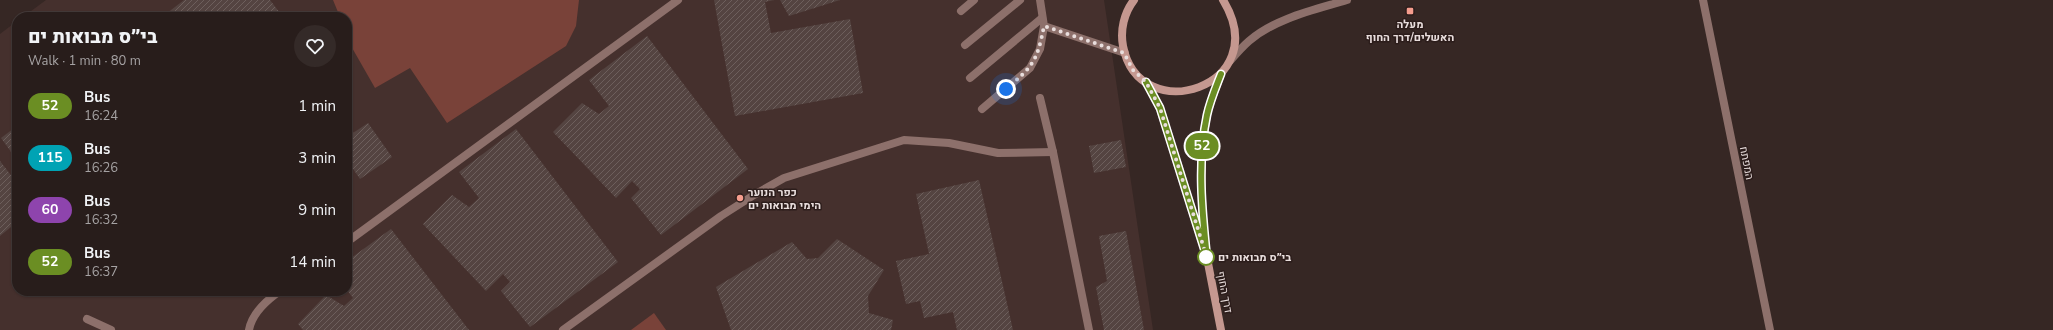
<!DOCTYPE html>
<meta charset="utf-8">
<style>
:root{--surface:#281d1b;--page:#342a28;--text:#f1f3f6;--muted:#a5a2a3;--line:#443b3a}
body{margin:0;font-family:"Nunito Sans",Heebo,sans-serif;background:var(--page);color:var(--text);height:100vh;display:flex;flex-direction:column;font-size:15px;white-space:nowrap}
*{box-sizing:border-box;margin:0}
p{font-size:13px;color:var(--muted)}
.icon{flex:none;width:22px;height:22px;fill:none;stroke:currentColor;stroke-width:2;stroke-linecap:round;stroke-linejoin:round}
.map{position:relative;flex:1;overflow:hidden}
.sheet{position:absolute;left:12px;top:12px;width:340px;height:284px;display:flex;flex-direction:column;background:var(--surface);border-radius:16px;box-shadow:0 1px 3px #0004,0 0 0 1px var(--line)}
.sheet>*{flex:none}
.badge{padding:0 8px;border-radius:13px;font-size:14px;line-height:26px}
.you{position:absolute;width:20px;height:20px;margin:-10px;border:3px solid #fff;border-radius:50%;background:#1a73e8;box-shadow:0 0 0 6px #1a73e833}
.map>.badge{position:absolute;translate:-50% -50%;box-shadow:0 0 0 2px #fff}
.round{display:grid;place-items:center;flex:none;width:42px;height:42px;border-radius:21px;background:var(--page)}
.headline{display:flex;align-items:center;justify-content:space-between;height:68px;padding:0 16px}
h1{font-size:19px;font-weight:800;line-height:30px}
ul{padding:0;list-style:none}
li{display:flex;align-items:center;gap:12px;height:52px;padding:0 16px}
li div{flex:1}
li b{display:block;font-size:15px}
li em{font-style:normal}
li .badge{min-width:44px;font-weight:700;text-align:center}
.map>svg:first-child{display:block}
.built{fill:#45302d}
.green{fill:#794239}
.building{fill:url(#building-hatch)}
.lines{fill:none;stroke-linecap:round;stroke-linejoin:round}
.service{stroke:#8d706b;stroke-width:8}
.minor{stroke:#8d706b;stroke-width:8}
.tertiary{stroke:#8d706b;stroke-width:8}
.secondary{stroke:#c59890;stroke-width:8}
.line-casing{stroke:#fff;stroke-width:9}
.line{stroke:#6b8e23;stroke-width:6}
.walk{stroke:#e9dedd;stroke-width:4;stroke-dasharray:0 7.2}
.poi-dot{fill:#f59d8e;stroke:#2c1d1b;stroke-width:1.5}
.stop-dot{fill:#fff;stroke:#6b8e23;stroke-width:2}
.labels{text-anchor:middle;stroke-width:3;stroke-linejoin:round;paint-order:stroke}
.poi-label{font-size:11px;font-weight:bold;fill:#e9dedd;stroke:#2c1d1b}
.street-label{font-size:11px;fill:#e9dedd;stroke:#2c1d1b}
.stop-label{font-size:11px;font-weight:bold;fill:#e9dedd;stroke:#2c1d1b;text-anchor:start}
</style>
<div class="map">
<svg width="2053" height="330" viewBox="0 0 2053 330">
<defs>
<pattern id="building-hatch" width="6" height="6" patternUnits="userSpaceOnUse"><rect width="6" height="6" fill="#544441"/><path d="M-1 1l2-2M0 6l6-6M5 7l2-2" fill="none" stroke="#6d5f5c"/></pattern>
</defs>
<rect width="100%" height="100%" fill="#362724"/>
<path class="built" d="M46 0H1104L1153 330H0V34L17 21V291H347V17H23Z"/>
<g class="green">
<path d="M333 0H579L576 26 566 46 447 123 410 68 375 88 351 46 347 36V17H340Z"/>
<path d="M654 313 666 330H631Z"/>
</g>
<g class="building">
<path d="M184 0H270L283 17H162Z"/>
<path d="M714 0H774L765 2 771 33 850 19 863 93 735 116Z"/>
<path d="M780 0H840L789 16Z"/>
<path d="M647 36 748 169 661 235 631 198 640 189 632 181 616 198 553 132 582 103 599 114 609 106 589 80Z"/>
<path d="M368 123 392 157 360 179 347 160V137Z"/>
<path d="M17 126V160L1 138Z"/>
<path d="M516 129 618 262 530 327 501 291 510 282 503 274 486 291 423 224 452 195 469 207 479 198 459 172Z"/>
<path d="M1121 140 1126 167 1094 173 1089 146Z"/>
<path d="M0 161 17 183V222L0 236Z"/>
<path d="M979 180 1013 330H957L953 312 924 318 920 301 906 304 896 261 929 254 916 194Z"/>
<path d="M391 229 469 330H303L298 324 326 295 344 306 353 298 347 290V261Z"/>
<path d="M1126 231 1144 330H1104L1096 287 1107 281 1099 236Z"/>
<path d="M837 239 884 270 868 296 869 313 893 320 891 330H731L716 287 792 242 807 259 818 258Z"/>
</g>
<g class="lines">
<g class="service">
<path d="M1040 0 1044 26 1125 53"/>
<path d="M961 11 974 0"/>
<path d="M965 45 1020 0"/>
<path d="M970 78 1042 18"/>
<path d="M982 109 1030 68 1040 49 1044 26"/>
<path d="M347 242 678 0"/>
<path d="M87 319 111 330"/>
<path d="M249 330C252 313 267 300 280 291"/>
<path d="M563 330 721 216 754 195 784 178 904 140 949 143 998 153 1053 152"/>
</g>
<g class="minor">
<path d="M1703 0 1770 330"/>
<path d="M1040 98 1053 152 1089 330"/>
</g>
<path class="tertiary" d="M1230 61C1236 54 1242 47 1249 41 1276 18 1314 10 1347 0"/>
<g class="secondary">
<path d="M1134 0C1124 13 1120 30 1123 46 1139 130 1276 87 1223 0"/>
<path d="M1146 82 1160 108 1207 258 1221 330"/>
<path d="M1205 242C1201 199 1199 157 1207 115 1210 101 1216 88 1221 74"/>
</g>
</g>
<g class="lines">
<defs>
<path id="line" d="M1146 82 1160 108 1207 258C1202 211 1197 162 1207 115 1210 101 1216 87 1221 74"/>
</defs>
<use href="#line" class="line-casing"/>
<use href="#line" class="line"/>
<path class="walk" d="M1006 89C1033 66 1037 62 1044 26L1124 53 1133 70 1146 82 1160 108 1207 258 1206 257"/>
</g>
<g class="poi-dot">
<rect x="1406" y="7" width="8" height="8" rx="2"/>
<circle cx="740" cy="198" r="4"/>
</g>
<circle class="stop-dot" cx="1206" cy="257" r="8"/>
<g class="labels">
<g class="poi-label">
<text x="1410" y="28">מעלה<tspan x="1410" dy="13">האשלים/דרך החוף</tspan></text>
<text x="748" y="196" text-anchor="start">כפר הנוער<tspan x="748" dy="13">הימי מבואות ים</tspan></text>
</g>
<g class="street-label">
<text transform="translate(1747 163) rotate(79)" y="4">המפתח</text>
<text transform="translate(1225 292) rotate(79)" y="4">דרך החוף</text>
</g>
<g class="stop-label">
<text x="1218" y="261">בי״ס מבואות ים</text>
</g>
</g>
</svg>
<div class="you" style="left:1006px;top:89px"></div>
<b class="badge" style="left:1202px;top:146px;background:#6b8e23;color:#fff">52</b>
<section class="sheet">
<div class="headline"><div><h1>בי״ס מבואות ים</h1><p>Walk · 1 min · 80 m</p></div><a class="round"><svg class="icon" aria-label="heart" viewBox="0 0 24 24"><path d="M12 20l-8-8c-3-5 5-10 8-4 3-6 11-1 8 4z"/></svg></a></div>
<ul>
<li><span class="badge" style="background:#6b8e23;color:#fff">52</span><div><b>Bus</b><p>16:24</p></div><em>1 min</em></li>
<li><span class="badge" style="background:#00a3b4;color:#fff">115</span><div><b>Bus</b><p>16:26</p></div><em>3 min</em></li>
<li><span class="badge" style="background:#8e44ad;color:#fff">60</span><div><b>Bus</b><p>16:32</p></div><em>9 min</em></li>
<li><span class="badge" style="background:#6b8e23;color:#fff">52</span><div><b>Bus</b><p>16:37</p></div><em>14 min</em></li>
</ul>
</section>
</div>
